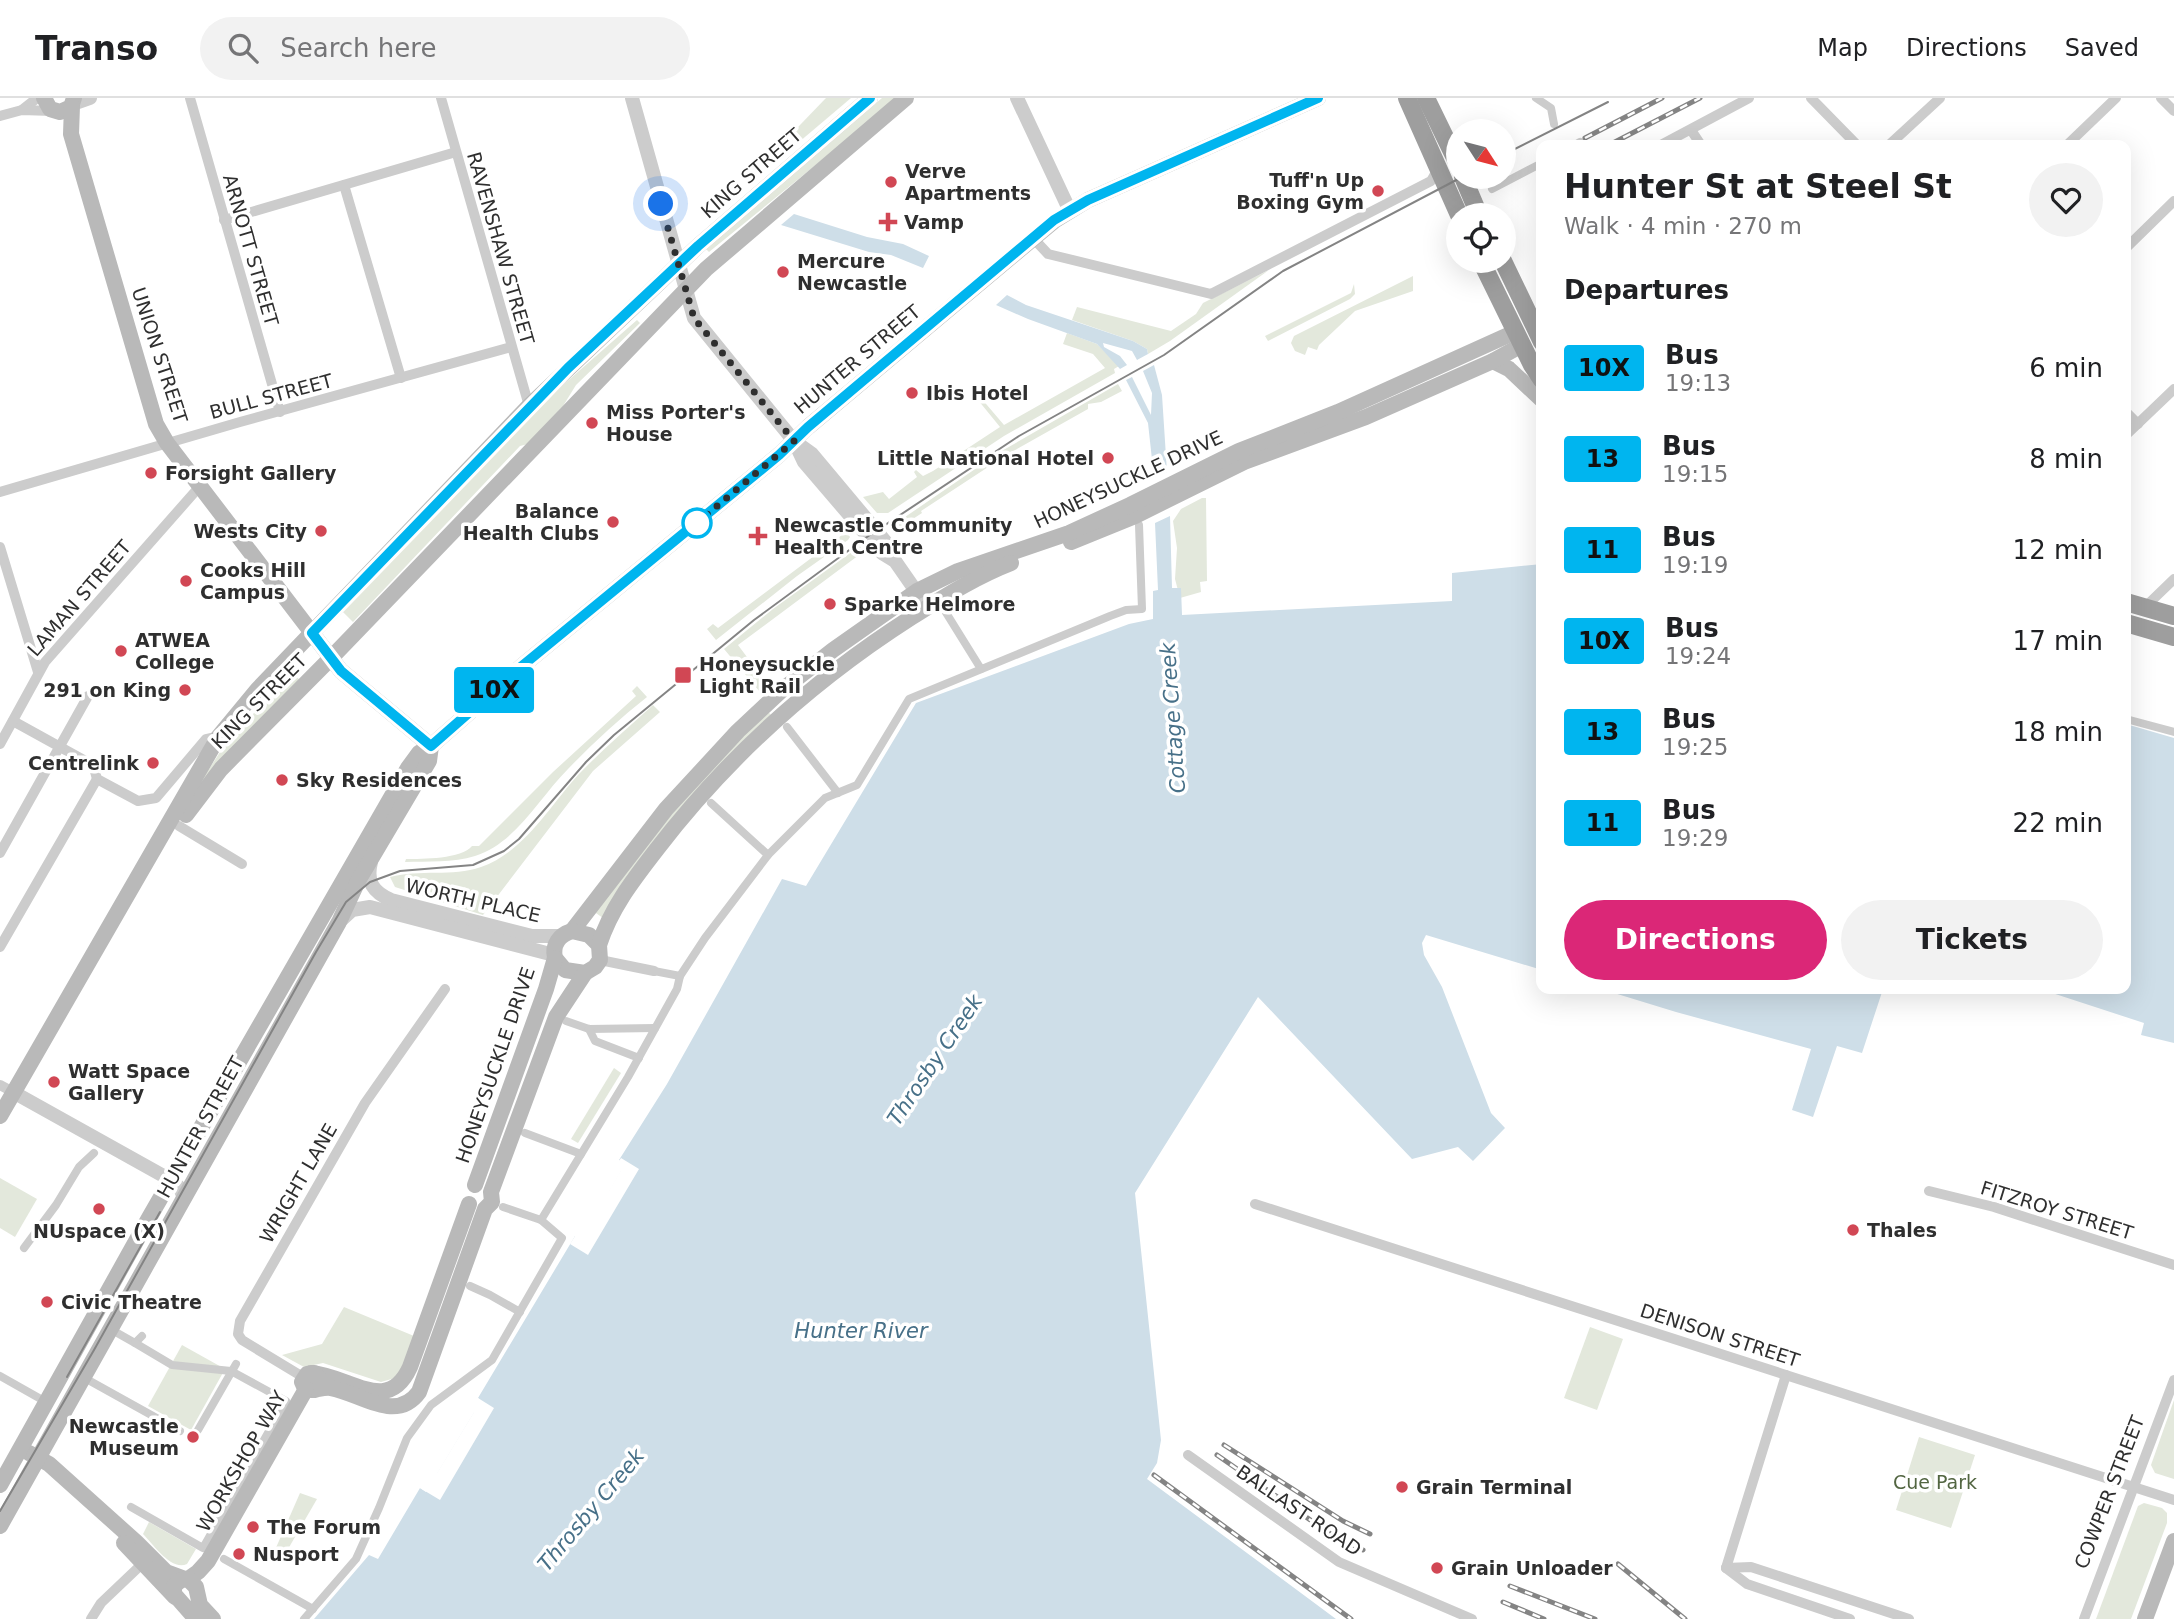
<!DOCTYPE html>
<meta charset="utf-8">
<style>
:root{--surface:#fff;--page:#f2f2f2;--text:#202124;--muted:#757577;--line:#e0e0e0;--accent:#db2777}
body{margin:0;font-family:"DejaVu Sans",sans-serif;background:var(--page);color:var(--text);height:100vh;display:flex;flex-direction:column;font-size:26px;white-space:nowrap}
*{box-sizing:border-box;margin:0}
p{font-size:23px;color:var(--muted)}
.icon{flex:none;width:38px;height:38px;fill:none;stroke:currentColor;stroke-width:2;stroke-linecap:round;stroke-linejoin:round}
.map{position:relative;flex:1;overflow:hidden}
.drawer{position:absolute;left:1536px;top:42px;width:595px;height:854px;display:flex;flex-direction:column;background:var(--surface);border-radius:14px;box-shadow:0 7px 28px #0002}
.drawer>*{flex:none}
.badge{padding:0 14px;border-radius:5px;font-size:24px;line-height:46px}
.needle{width:46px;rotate:126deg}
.fabs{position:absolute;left:1446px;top:21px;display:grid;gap:14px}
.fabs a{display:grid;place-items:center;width:70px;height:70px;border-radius:50%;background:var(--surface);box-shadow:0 7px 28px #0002;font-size:35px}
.you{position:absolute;width:35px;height:35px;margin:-18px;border:5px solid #fff;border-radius:50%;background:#1a73e8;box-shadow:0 0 0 10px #1a73e833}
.map>.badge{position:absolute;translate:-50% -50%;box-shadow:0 0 0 4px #fff}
h2{padding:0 28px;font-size:26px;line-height:63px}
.round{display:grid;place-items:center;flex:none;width:74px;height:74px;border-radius:37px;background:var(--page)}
.summary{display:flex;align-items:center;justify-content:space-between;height:119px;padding:0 28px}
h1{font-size:33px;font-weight:700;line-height:52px}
.cta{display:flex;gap:14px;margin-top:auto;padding:14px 28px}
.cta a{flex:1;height:80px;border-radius:42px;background:var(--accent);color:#fff;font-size:28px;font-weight:700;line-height:80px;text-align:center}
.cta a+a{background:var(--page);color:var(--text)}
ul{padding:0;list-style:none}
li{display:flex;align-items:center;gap:21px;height:91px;padding:0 28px}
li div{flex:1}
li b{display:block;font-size:26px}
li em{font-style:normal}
li .badge{min-width:77px;font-weight:700;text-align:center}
header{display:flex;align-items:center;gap:42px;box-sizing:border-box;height:98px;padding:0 35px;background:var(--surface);border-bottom:2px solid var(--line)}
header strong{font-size:33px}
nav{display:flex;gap:38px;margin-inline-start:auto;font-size:24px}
.search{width:490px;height:63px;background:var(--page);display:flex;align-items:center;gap:18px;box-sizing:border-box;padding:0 24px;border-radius:38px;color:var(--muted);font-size:26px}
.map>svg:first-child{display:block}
.green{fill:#e3e8dc}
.water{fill:#cedee8}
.pier{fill:#fff}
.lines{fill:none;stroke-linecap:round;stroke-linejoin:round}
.pedestrian{stroke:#ccc;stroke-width:8}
.minor{stroke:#ccc;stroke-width:10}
.tertiary{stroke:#ccc;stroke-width:14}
.secondary{stroke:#b9b9b9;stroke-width:16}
.trunk{stroke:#9e9e9e;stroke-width:18}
.tram{stroke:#848484;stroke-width:2}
.rail-casing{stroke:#848484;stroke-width:5}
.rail{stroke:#fff;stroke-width:2.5;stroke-dasharray:8;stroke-linecap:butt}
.line-casing{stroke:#fff;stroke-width:16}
.line{stroke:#00b5ef;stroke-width:10}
.walk{stroke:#2f2f2f;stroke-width:7;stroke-dasharray:0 12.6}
.poi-dot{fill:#d14754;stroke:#fff;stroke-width:2.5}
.stop-dot{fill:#fff;stroke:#00b5ef;stroke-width:3.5}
.labels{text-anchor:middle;stroke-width:7;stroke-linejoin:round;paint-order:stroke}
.poi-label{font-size:19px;font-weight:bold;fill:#2f2f2f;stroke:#fff;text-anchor:start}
.street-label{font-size:19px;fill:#2f2f2f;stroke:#fff}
.park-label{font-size:19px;fill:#536642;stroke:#fff}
.water-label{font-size:21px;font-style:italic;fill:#477088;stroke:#fff}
</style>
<header>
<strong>Transo</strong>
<div class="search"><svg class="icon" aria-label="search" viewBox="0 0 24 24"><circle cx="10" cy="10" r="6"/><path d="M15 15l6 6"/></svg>Search here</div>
<nav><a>Map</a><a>Directions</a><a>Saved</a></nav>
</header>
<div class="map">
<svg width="2174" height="1521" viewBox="0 0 2174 1521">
<rect width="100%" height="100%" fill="#fff"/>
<g class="green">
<path d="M826 0H851L779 61 774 54Z"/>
<path d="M882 0H898L709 154 705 150Z"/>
<path d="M1269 172 1170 243 1148 256 1147 251 1133 243 1072 222 1077 209 1171 233 1196 216 1203 205Z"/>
<path d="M1413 178V193L1355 213 1319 247 1317 252 1308 249 1305 257 1295 253 1291 245 1294 238Z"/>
<path d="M1354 186 1355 196 1350 201 1268 243 1265 238 1351 195Z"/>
<path d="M637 222 640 225 576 287 563 308 528 346 520 348 353 524 342 513 555 294Z"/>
<path d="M1067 235 1097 246 1119 268 1114 271 1115 275 1004 338 888 415H877L863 399 883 394 889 401 917 379 914 374 916 372 923 378 933 373 1000 329 978 302 981 300 1004 327 1105 270 1093 256 1063 246Z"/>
<path d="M1118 286 1122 293 1101 304 1088 306V311L1008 356 921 413 922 415 893 434 889 430 1000 354Z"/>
<path d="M1202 400H1206L1207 483 1200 484 1201 494 1180 500 1175 481 1177 450 1173 423 1181 411Z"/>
<path d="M845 432 850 439 848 442 797 478 716 542 707 531 713 526 718 530 842 437Z"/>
<path d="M860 448 863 454 738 547 768 587 760 594 724 551 773 511Z"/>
<path d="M291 574 300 582 175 723 224 648Z"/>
<path d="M637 588 647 599C619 621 593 645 568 671 539 700 516 745 475 758 453 765 428 763 405 764L406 761C422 761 462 761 472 748H479L553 674 636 598 632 593Z"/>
<path d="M653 607 660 614 593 673 483 817 395 789 390 779C420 771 452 779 481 769 524 754 549 709 578 677 602 652 628 630 653 607Z"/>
<path d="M767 612 774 621 603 820 593 813 639 749Z"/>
<path d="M614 970 621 975 578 1045 571 1041Z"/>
<path d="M0 1080 37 1101 15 1139 0 1130Z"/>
<path d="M344 1209 414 1238 405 1267 395 1280 381 1284 323 1265 304 1269 282 1257 322 1246Z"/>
<path d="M1590 1229 1623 1241 1597 1312 1564 1300Z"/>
<path d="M182 1247 225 1271 191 1332 148 1308Z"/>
<path d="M2174 1302V1381L2155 1375 2151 1367Z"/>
<path d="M1919 1339 1975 1357 1951 1430 1896 1412Z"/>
<path d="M300 1395 317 1401 284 1458 275 1452Z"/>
<path d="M2144 1405 2162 1410 2167 1415V1425L2131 1521H2096L2138 1408Z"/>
<path d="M149 1424 196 1451 187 1466C171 1473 154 1447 143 1436Z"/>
</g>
<g class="water">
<path d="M794 116 867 139 903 146 929 158 923 170 891 157 869 154 781 127Z"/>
<path d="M1007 197 1026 207 1133 243 1147 251 1148 256 1137 262 1132 253 1103 245 1104 249 1120 258 1127 267 1120 271 1097 246 1028 221 996 207Z"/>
<path d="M1154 267 1162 297 1167 374 1154 380 1148 325 1126 282 1132 279 1151 317 1152 295 1143 273Z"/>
<path d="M1170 418 1172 490H1181L1182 517 1452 503V475L1542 466V872L1426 837 1422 845 1424 857 1442 889 1491 1015 1505 1030 1473 1063 1458 1049 1412 1061 1258 899 1135 1095 1161 1342 1157 1365 1147 1381 1336 1521H314L369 1457 378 1461 420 1390 426 1394 481 1303 478 1300 575 1138 583 1140 625 1066 619 1062 667 986 782 781 806 788 916 605 1129 526 1153 521V493L1158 492 1155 425Z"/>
<path d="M2126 626 2174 640V945L2141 937 2144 925 2040 891H2126Z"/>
<path d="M1601 891H1883L1862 955 1837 948 1813 1019 1792 1012 1811 951 1676 914Z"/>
</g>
<g class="pier">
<path d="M621 1060 639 1071 588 1157 570 1146 577 1135 581 1136 583 1132 585 1133 621 1072V1068L617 1066Z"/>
<path d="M478 1300 494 1310 440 1402 420 1390 422 1387 425 1389 434 1374 437 1375 474 1314 472 1312Z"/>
</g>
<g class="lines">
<g class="pedestrian">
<path d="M1536 0 1551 10 1554 26"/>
<path d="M1575 47 1580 44"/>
<path d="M1492 91 1542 65"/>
<path d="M945 513 981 571"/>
<path d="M2126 621 2174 634"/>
<path d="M787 629 838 695"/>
<path d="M711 705 768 757"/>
<path d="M654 873 680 878"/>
<path d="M566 923 589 931 655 930"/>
<path d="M589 931 595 943 639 960"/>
<path d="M525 1035 581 1056"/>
<path d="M503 1109 541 1122"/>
<path d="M24 1150 56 1107 79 1069 94 1055"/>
<path d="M470 1188 490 1197 520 1214"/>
<path d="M112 1232 135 1245 142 1238"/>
<path d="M0 1278 39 1300"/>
<path d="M90 1283 180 1333"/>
<path d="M198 1332 236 1266"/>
<path d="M131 1409 203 1450 286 1303 231 1273 172 1267 135 1245"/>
<path d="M224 1461 313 1511"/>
<path d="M304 1521 356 1461 379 1410 407 1340 431 1307 492 1262 562 1140 541 1122 628 979 677 891 680 878 705 840 768 757 825 700 857 687 909 601 1110 518 1126 512 1142 511 1139 427"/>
</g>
<g class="minor">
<path d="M190 0 280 314"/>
<path d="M441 0 529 308"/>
<path d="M1811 0 1857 47"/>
<path d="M2161 0 2174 13"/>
<path d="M22 12 37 0"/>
<path d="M0 18 22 12 52 13"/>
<path d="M1691 32 1701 47"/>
<path d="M1661 47 1749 0"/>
<path d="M1889 47 1940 0"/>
<path d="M2067 47 2116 0"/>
<path d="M344 87 401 280"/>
<path d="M224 122 456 54"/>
<path d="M1033 140 1048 156 1211 196 1431 83 1438 71"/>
<path d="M2126 150 2174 103"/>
<path d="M2126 314 2138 326"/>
<path d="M2126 337 2174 291"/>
<path d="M0 394 240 324 511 249"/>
<path d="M0 449 38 574"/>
<path d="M2144 510 2174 481"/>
<path d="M13 623 89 665 94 670 97 681 138 703 156 700 206 641 219 638"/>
<path d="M0 646 45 564 200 388"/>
<path d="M179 728 242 766"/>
<path d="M0 755 88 598"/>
<path d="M0 849 97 681"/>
<path d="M600 862 654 873"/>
<path d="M0 987 13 994"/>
<path d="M1929 1093 1994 1109 2174 1167"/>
<path d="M1255 1106 2174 1402"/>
<path d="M303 1279 242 1242 238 1236 240 1223 365 1005 445 891"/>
<path d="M1188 1357 1339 1464 1472 1521"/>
<path d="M1726 1470 1786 1277"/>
<path d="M1726 1470 1751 1469 1909 1521"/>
<path d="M1726 1470 1747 1486 1850 1521"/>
<path d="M91 1521 101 1505 142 1466"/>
<path d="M2084 1521 2174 1282"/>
</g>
<g class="tertiary">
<path d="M632 0 694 220 794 343 812 356 889 448 895 463"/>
<path d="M1017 0 1069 111"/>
<path d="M73 6 90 0"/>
<path d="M795 345 804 364 882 455 895 463 927 509"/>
<path d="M371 764C366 784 373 794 391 802L532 838H563"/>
<path d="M339 824 352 812 370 809 554 857"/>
<path d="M13 994 169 1081 180 1090 184 1100"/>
</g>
<g class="secondary">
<path d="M44 0 50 11 60 14 71 9 74 0"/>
<path d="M72 8 71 36 156 326 167 345 341 573 431 648"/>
<path d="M1493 263 1509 271 1542 302"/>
<path d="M1071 444 1135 418 1244 364 1366 319 1493 263 1522 247"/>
<path d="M186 717 221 671 331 560 706 171 906 0"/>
<path d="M572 833 666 711 738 633 782 592 833 552 917 493 958 473 1069 435 1130 407 1239 353 1338 314 1515 234"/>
<path d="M572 833 589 837 599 847 600 862 595 869 585 875 565 872 555 860C552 847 559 837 572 833Z"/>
<path d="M599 847C611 810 633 782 657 751 727 660 815 581 912 519 944 499 975 479 1011 465"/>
<path d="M0 1018 219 638 257 592 529 308 698 148 870 0"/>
<path d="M475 1087 546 891 555 860"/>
<path d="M311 1275C350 1278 388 1318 410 1269L469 1106"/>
<path d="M315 1292 319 1286V1280L314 1275 307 1276 302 1284C307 1299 319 1288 331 1290 360 1295 396 1326 419 1294L485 1111 492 1104 491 1094 556 919 585 875"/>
<path d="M29 1355 49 1366 136 1444 166 1474 185 1481"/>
<path d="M0 1387 149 1120 408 670 419 655 431 648 522 568 779 357 808 329 1054 123 1088 102 1318 0"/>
<path d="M0 1428 339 824 358 783 429 663 431 648"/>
<path d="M124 1445 175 1499"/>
<path d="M188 1481 198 1474 208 1463 306 1291"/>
<path d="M196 1521 174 1496V1488L181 1482 188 1481 196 1489 200 1507 213 1521"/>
<path d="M2145 1521 2174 1443"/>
</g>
<g class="trunk">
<path d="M1407 0 1459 117"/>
<path d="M1426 0 1458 66"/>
<path d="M1463 79 1479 117"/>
<path d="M1481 163 1532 267 1542 282"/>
<path d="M1503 163 1542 244"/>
<path d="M2126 504 2174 518"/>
<path d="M2126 525 2174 539"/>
</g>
<g class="tram">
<path d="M1503 57 1608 4"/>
<path d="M67 1279 160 1114"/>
<path d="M0 1413 94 1252 316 854 346 804 370 784 400 773 473 767 504 753 519 741 586 664 614 637 754 522 867 439 1019 338 1164 257 1283 173 1462 79"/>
</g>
<defs>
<g id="rail">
<path d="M1585 40 1662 0"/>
<path d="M1609 47 1700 0"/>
<path d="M1224 1347 1343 1423 1370 1436"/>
<path d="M1217 1357 1329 1435 1363 1452"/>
<path d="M1154 1377 1351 1521"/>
<path d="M1618 1466 1685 1521"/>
<path d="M1510 1488 1595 1521"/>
<path d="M1503 1504 1544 1521"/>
</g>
</defs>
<use href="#rail" class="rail-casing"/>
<use href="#rail" class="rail"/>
</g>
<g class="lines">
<defs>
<path id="line" d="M870 0 698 148 568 270 312 535 341 573 431 648 522 568 779 357 808 329 1054 122 1088 102 1318 0"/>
</defs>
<use href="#line" class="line-casing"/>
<use href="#line" class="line"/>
<path class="walk" d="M661 106 694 220 794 343 697 425"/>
</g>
<g class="poi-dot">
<circle cx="891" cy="84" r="7"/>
<circle cx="1378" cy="93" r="7"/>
<path d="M884.5 113.5h7v7h7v7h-7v7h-7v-7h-7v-7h7z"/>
<circle cx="783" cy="174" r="7"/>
<circle cx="912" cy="295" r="7"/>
<circle cx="592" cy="325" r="7"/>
<circle cx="1108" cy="360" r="7"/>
<circle cx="151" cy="375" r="7"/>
<circle cx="613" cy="424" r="7"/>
<circle cx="321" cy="433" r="7"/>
<path d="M754.5 427.5h7v7h7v7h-7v7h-7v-7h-7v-7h7z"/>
<circle cx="186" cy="483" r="7"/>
<circle cx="830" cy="506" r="7"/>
<circle cx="121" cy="553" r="7"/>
<rect x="674" y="568" width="18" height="18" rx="3.5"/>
<circle cx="185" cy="592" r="7"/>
<circle cx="153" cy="665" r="7"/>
<circle cx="282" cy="682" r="7"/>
<circle cx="54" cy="984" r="7"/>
<circle cx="99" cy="1111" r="7"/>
<circle cx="1853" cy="1132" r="7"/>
<circle cx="47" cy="1204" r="7"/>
<circle cx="193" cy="1339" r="7"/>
<circle cx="1402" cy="1389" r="7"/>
<circle cx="253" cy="1429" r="7"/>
<circle cx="239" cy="1456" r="7"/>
<circle cx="1437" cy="1470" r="7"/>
</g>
<circle class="stop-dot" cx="697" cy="425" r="14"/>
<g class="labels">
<g class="poi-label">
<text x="905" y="80">Verve<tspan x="905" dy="22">Apartments</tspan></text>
<text x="1364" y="89" text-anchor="end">Tuff'n Up<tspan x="1364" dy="22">Boxing Gym</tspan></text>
<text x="904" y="131">Vamp</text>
<text x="797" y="170">Mercure<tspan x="797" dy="22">Newcastle</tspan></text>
<text x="926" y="302">Ibis Hotel</text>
<text x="606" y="321">Miss Porter's<tspan x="606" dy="22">House</tspan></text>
<text x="1094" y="367" text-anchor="end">Little National Hotel</text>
<text x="165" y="382">Forsight Gallery</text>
<text x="599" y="420" text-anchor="end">Balance<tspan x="599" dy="22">Health Clubs</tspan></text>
<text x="774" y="434">Newcastle Community<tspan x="774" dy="22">Health Centre</tspan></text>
<text x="307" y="440" text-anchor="end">Wests City</text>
<text x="200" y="479">Cooks Hill<tspan x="200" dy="22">Campus</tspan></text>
<text x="844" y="513">Sparke Helmore</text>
<text x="135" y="549">ATWEA<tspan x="135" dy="22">College</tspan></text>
<text x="699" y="573">Honeysuckle<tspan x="699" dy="22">Light Rail</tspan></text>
<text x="171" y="599" text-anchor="end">291 on King</text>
<text x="139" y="672" text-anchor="end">Centrelink</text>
<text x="296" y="689">Sky Residences</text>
<text x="68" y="980">Watt Space<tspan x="68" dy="22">Gallery</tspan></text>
<text x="1867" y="1139">Thales</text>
<text x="99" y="1140" text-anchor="middle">NUspace (X)</text>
<text x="61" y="1211">Civic Theatre</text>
<text x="179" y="1335" text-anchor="end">Newcastle<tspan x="179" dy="22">Museum</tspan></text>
<text x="1416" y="1396">Grain Terminal</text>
<text x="267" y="1436">The Forum</text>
<text x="253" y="1463">Nusport</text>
<text x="1451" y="1477">Grain Unloader</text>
</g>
<g class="street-label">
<text transform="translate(751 75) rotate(-41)" y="7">KING STREET</text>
<text transform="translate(501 150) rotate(74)" y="7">RAVENSHAW STREET</text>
<text transform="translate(251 152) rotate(74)" y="7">ARNOTT STREET</text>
<text transform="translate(160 257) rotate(72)" y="7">UNION STREET</text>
<text transform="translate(857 261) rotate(-40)" y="7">HUNTER STREET</text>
<text transform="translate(271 298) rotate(-15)" y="7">BULL STREET</text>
<text transform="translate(1128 381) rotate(-25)" y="7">HONEYSUCKLE DRIVE</text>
<text transform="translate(79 500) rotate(-49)" y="7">LAMAN STREET</text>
<text transform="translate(259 603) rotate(-45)" y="7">KING STREET</text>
<text transform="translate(473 802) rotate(13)" y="7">WORTH PLACE</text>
<text transform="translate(495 967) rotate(-71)" y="7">HONEYSUCKLE DRIVE</text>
<text transform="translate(200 1029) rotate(-61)" y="7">HUNTER STREET</text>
<text transform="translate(298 1085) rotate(-60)" y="7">WRIGHT LANE</text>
<text transform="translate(2057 1112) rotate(17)" y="7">FITZROY STREET</text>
<text transform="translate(1720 1237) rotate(18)" y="7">DENISON STREET</text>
<text transform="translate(241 1363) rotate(-60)" y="7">WORKSHOP WAY</text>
<text transform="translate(2109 1394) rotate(-69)" y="7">COWPER STREET</text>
<text transform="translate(1299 1412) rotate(34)" y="7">BALLAST ROAD</text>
</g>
<g class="park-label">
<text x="1935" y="1391">Cue Park</text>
</g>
<g class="water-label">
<text transform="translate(1173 620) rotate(-94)" y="7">Cottage Creek</text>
<text transform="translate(935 962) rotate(-56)" y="7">Throsby Creek</text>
<text x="861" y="1240">Hunter River</text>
<text transform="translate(591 1412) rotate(-50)" y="7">Throsby Creek</text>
</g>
</g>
</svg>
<div class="fabs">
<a><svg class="needle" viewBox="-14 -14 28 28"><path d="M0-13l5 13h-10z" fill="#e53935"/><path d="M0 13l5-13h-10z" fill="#757577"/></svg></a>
<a><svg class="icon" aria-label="locate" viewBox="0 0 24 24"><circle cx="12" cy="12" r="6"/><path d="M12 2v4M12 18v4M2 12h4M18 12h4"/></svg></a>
</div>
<div class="you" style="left:661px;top:106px"></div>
<b class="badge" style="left:494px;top:592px;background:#00b5ef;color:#111">10X</b>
<section class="drawer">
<div class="summary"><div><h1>Hunter St at Steel St</h1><p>Walk · 4 min · 270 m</p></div><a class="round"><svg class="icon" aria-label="heart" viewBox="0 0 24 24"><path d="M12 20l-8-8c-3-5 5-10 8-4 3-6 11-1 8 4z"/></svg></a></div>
<h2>Departures</h2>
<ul>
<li><span class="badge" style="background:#00b5ef;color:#111">10X</span><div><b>Bus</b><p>19:13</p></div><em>6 min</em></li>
<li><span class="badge" style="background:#00b5ef;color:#111">13</span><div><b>Bus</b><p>19:15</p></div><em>8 min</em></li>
<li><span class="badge" style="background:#00b5ef;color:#111">11</span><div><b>Bus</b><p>19:19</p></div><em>12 min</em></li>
<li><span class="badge" style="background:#00b5ef;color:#111">10X</span><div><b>Bus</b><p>19:24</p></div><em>17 min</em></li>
<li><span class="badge" style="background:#00b5ef;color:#111">13</span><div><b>Bus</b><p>19:25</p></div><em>18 min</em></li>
<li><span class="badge" style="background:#00b5ef;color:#111">11</span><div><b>Bus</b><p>19:29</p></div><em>22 min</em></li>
</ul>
<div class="cta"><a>Directions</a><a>Tickets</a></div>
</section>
</div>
